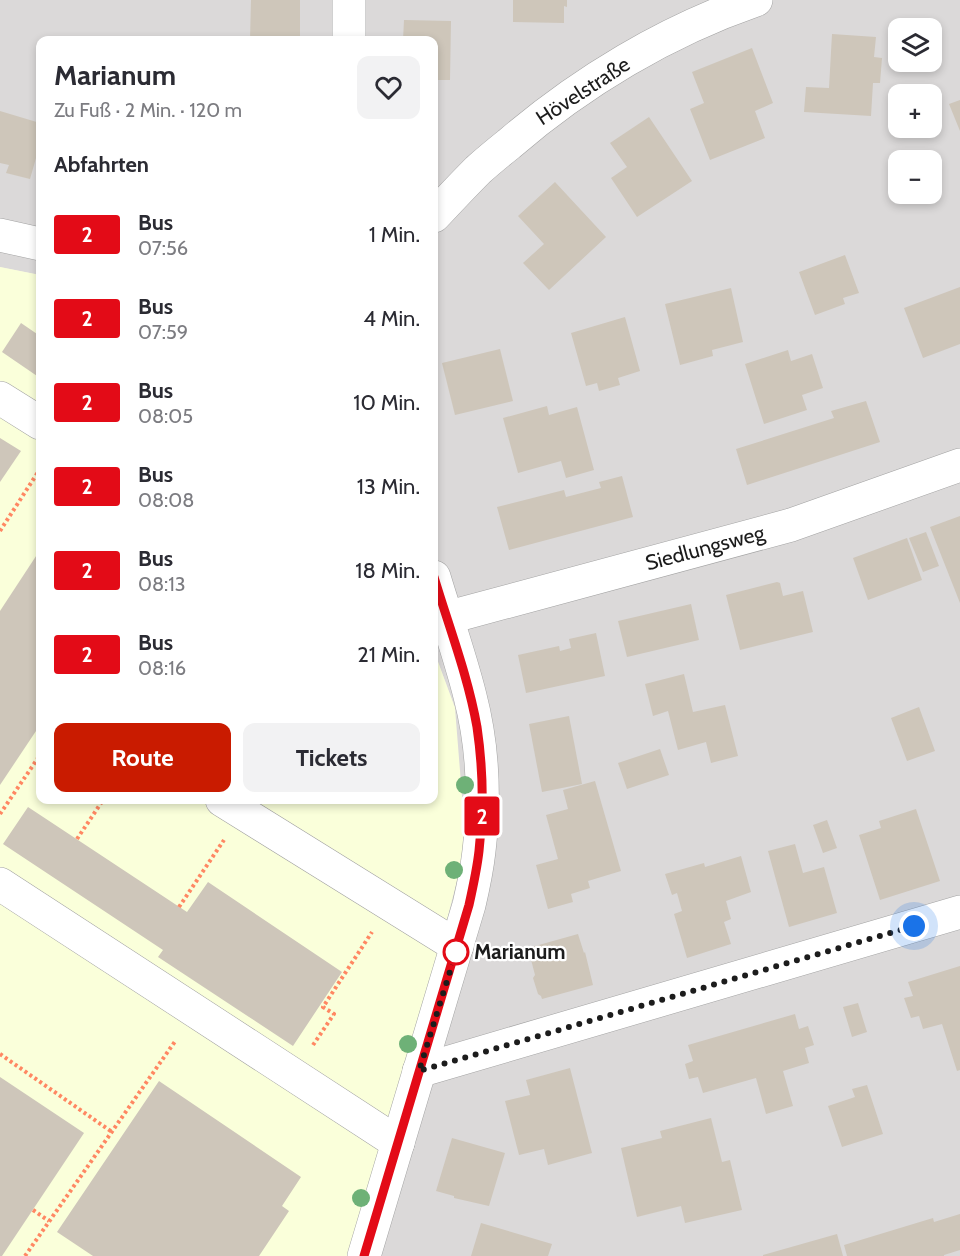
<!DOCTYPE html>
<html lang="de">
<meta charset="utf-8">
<style>
:root{--surface:#fff;--page:#f2f2f3;--text:#2b2b33;--muted:#7c7c81;--accent:#c91b00}
body{margin:0;font-family:Cabin,sans-serif;background:var(--page);color:var(--text);height:100vh;display:flex;flex-direction:column;font-size:22px;white-space:nowrap}
*{box-sizing:border-box;margin:0}
p{font-size:20px;color:var(--muted)}
.icon{flex:none;width:33px;height:33px;fill:none;stroke:currentColor;stroke-width:2;stroke-linecap:round;stroke-linejoin:round}
.map{position:relative;flex:1;overflow:hidden}
.side{position:absolute;left:36px;top:36px;width:402px;height:768px;display:flex;flex-direction:column;background:var(--surface);border-radius:12px;box-shadow:0 3px 9px #0003}
.side>*{flex:none}
.badge{padding:0 12px;border-radius:4px;font-size:21px;line-height:39px}
.buttons{position:absolute;left:888px;top:18px;display:grid;gap:12px}
.buttons a{display:grid;place-items:center;width:54px;height:54px;border-radius:12px;background:var(--surface);box-shadow:0 3px 9px #0003;font-size:30px}
.you{position:absolute;width:30px;height:30px;margin:-15px;border:4px solid #fff;border-radius:50%;background:#1a73e8;box-shadow:0 0 0 9px #1a73e833}
.map>.badge{position:absolute;translate:-50% -50%;box-shadow:0 0 0 3px #fff}
h2{padding:0 18px;font-size:22px;line-height:54px}
.round{display:grid;place-items:center;flex:none;width:63px;height:63px;border-radius:12px;background:var(--page)}
.head{display:flex;align-items:center;justify-content:space-between;height:102px;padding:0 18px}
h1{font-size:28px;font-weight:700;line-height:45px}
.primary-button{display:flex;gap:12px;margin-top:auto;padding:12px 18px}
.primary-button a{flex:1;height:69px;border-radius:12px;background:var(--accent);color:#fff;font-size:24px;font-weight:700;line-height:69px;text-align:center}
.primary-button a+a{background:var(--page);color:var(--text)}
ul{padding:0;list-style:none}
li{display:flex;align-items:center;gap:18px;height:84px;padding:0 18px}
li div{flex:1}
li b{display:block;font-size:22px}
li em{font-style:normal}
li .badge{min-width:66px;font-weight:700;text-align:center}
.map>svg:first-child{display:block}
.residential{fill:#dbd9d9;fill-rule:evenodd}
.education{fill:#faffda}
.building{fill:#cec6ba}
.lines{fill:none;stroke-linecap:round;stroke-linejoin:round}
.minor-casing{stroke:#a3a3a3;stroke-width:34}
.path{stroke:#ff8762;stroke-width:4;stroke-dasharray:3 3;stroke-linecap:butt}
.minor{stroke:#fff;stroke-width:33}
.tree{fill:#6eb177}
.line-casing{stroke:#fff;stroke-width:14}
.line{stroke:#e30b17;stroke-width:9}
.walk{stroke:#1c1c1c;stroke-width:6;stroke-dasharray:0 10.8}
.stop-dot{fill:#fff;stroke:#e30b17;stroke-width:3}
.labels{text-anchor:middle;stroke-width:4.5;stroke-linejoin:round;paint-order:stroke}
.street-label{font-size:21px;fill:#1c1c1c;stroke:#fff}
.stop-label{font-size:21px;font-weight:bold;fill:#1c1c1c;stroke:#fff;text-anchor:start}
</style>
<div class="map">
<svg width="960" height="1256" viewBox="0 0 960 1256">
<rect width="100%" height="100%" fill="#efece1"/>
<path class="residential" d="M0 0H960V1256H360L455 708 434 651V40H40V275L0 267ZM898 28H932V62H898ZM898 94H932V128H898ZM898 160H932V194H898Z"/>
<path class="education" d="M0 267 40 275V800H434V651L455 708 466 846 360 1256H0Z"/>
<g class="building">
<path d="M251 0H300V40H250Z"/>
<path d="M513 0H567V7L564 6V23L513 22Z"/>
<path d="M404 20 451 21 450 80H434V40H403Z"/>
<path d="M832 34 876 37 874 57 882 58 880 83H873L871 116 804 112 806 87 829 88Z"/>
<path d="M752 48 773 103 755 111 765 138 710 160 690 109 704 103 692 72Z"/>
<path d="M960 100V131L949 104Z"/>
<path d="M0 111 40 123V144L30 179 6 173 9 165 0 163Z"/>
<path d="M649 117 692 181 637 217 611 178 627 167 610 143Z"/>
<path d="M555 182 606 237 549 290 523 263 544 244 518 216Z"/>
<path d="M845 255 859 293 843 298 845 304 815 315 799 272Z"/>
<path d="M960 287V344L923 358 904 308Z"/>
<path d="M731 288 743 342 712 350 713 356 680 365 665 304Z"/>
<path d="M625 317 640 371 618 378 620 385 599 391 597 383 586 386 571 333Z"/>
<path d="M21 323 40 336V378L2 352Z"/>
<path d="M500 349 513 401 455 415 442 363Z"/>
<path d="M788 350 791 361 812 354 823 388 802 395 807 410 764 424 745 364Z"/>
<path d="M866 401 880 442 747 485 736 449 834 418 831 411Z"/>
<path d="M547 406 549 415 577 407 594 470 566 478 561 461 518 473 503 418Z"/>
<path d="M0 438 21 451 0 482Z"/>
<path d="M622 476 633 517 509 550 497 507 564 490 566 497 601 488 599 482Z"/>
<path d="M960 516V603L930 527Z"/>
<path d="M926 532 939 566 923 572 909 538Z"/>
<path d="M907 538 922 580 868 600 853 558Z"/>
<path d="M40 550V725L0 785V611Z"/>
<path d="M777 582 780 583 783 596 803 591 813 632 740 650 726 595Z"/>
<path d="M691 604 699 640 627 657 618 621Z"/>
<path d="M596 633 605 676 526 693 518 655 559 646 560 651 571 648 569 639Z"/>
<path d="M684 674 693 712 725 705 738 756 711 763 706 742 678 750 668 711 653 716 645 684Z"/>
<path d="M919 707 935 751 907 761 891 718Z"/>
<path d="M569 716 582 784 542 792 529 724Z"/>
<path d="M660 749 669 775 627 789 618 763Z"/>
<path d="M595 781 621 871 588 881 590 888 571 894 573 902 548 909 536 865 558 859 546 815 568 809 563 790Z"/>
<path d="M28 807 187 912 208 882 342 972 293 1046 158 957 163 950 3 844Z"/>
<path d="M916 809 940 881 880 900 859 835 881 828 879 821Z"/>
<path d="M827 820 837 848 823 853 813 825Z"/>
<path d="M795 844 803 873 824 867 837 913 789 927 768 851Z"/>
<path d="M741 856 751 892 726 901 731 919 724 922 731 944 687 958 674 914 682 911 677 893 672 895 665 874 704 863 705 867Z"/>
<path d="M578 934 584 953 585 952 593 985 542 999 541 996 538 994 533 978 535 975 528 948Z"/>
<path d="M960 966V1070L957 1071 942 1024 923 1029 919 1016 911 1018 904 998 913 996 908 982Z"/>
<path d="M858 1003 867 1032 852 1037 843 1007Z"/>
<path d="M795 1014 799 1029 808 1026 814 1045 805 1048 809 1063 783 1071 793 1106 766 1114 756 1078 703 1093 698 1077 689 1079 685 1064 693 1061 688 1045Z"/>
<path d="M570 1068 592 1153 548 1165 544 1149 519 1155 505 1101 530 1095 526 1080Z"/>
<path d="M0 1077 84 1133 2 1256H0Z"/>
<path d="M159 1081 301 1177 282 1206 289 1211 259 1256H93L57 1232Z"/>
<path d="M867 1085 883 1134 842 1147 828 1106 855 1097 852 1089Z"/>
<path d="M711 1118 722 1162 730 1160 742 1210 685 1223 681 1206 637 1217 621 1148 662 1138 660 1131Z"/>
<path d="M452 1138 505 1153 489 1206 454 1198V1196L436 1191Z"/>
<path d="M960 1214V1250L944 1255V1256H847L844 1245 933 1218 934 1222Z"/>
<path d="M481 1223 552 1244 548 1256H471Z"/>
<path d="M837 1234 843 1256H763V1255Z"/>
</g>
<g class="lines">
<defs>
<g id="minor">
<path d="M349 40V0"/>
<path d="M434 216C448 201 463 185 478 170 488 161 499 152 509 144 581 82 666 31 756 0"/>
<path d="M0 235 40 244"/>
<path d="M0 398 40 423"/>
<path d="M446 618 791 525 960 465"/>
<path d="M222 800 457 946"/>
<path d="M0 884 398 1143"/>
<path d="M419 1071 960 912"/>
<path d="M364 1256 469 905C473 888 477 869 479 851 485 800 483 746 470 696 460 656 446 617 434 577"/>
</g>
</defs>
<use href="#minor" class="minor-casing"/>
<g class="path">
<path d="M0 531 40 469"/>
<path d="M0 814 40 755"/>
<path d="M77 839 103 800"/>
<path d="M179 907 224 840"/>
<path d="M313 1045 334 1014 323 1007 372 932"/>
<path d="M0 1054 112 1132"/>
<path d="M33 1210 49 1221"/>
<path d="M25 1256 176 1040"/>
</g>
<use href="#minor" class="minor"/>
</g>
<g class="tree">
<circle cx="465" cy="785" r="9"/>
<circle cx="454" cy="870" r="9"/>
<circle cx="408" cy="1044" r="9"/>
<circle cx="361" cy="1198" r="9"/>
</g>
<g class="lines">
<defs>
<path id="line" d="M364 1256 469 905C473 887 477 869 479 851 484 810 483 768 477 727 468 676 449 627 434 577"/>
</defs>
<use href="#line" class="line-casing"/>
<use href="#line" class="line"/>
<path class="walk" d="M456 952 419 1071 914 926"/>
</g>
<circle class="stop-dot" cx="456" cy="952" r="12"/>
<g class="labels">
<g class="street-label">
<text transform="translate(583 91) rotate(-33)" y="7">Hövelstraße</text>
<text transform="translate(705 548) rotate(-15)" y="7">Siedlungsweg</text>
</g>
<g class="stop-label">
<text x="474" y="959">Marianum</text>
</g>
</g>
</svg>
<div class="buttons">
<a><svg class="icon" aria-label="layers" viewBox="0 0 24 24"><path d="M12 4l9 5-9 5-9-5zM3 14l9 5 9-5"/></svg></a>
<a>+</a>
<a>−</a>
</div>
<div class="you" style="left:914px;top:926px"></div>
<b class="badge" style="left:482px;top:816px;background:#e30b17;color:#fff">2</b>
<section class="side">
<div class="head"><div><h1>Marianum</h1><p>Zu Fuß · 2 Min. · 120 m</p></div><a class="round"><svg class="icon" aria-label="heart" viewBox="0 0 24 24"><path d="M12 20l-8-8c-3-5 5-10 8-4 3-6 11-1 8 4z"/></svg></a></div>
<h2>Abfahrten</h2>
<ul>
<li><span class="badge" style="background:#e30b17;color:#fff">2</span><div><b>Bus</b><p>07:56</p></div><em>1 Min.</em></li>
<li><span class="badge" style="background:#e30b17;color:#fff">2</span><div><b>Bus</b><p>07:59</p></div><em>4 Min.</em></li>
<li><span class="badge" style="background:#e30b17;color:#fff">2</span><div><b>Bus</b><p>08:05</p></div><em>10 Min.</em></li>
<li><span class="badge" style="background:#e30b17;color:#fff">2</span><div><b>Bus</b><p>08:08</p></div><em>13 Min.</em></li>
<li><span class="badge" style="background:#e30b17;color:#fff">2</span><div><b>Bus</b><p>08:13</p></div><em>18 Min.</em></li>
<li><span class="badge" style="background:#e30b17;color:#fff">2</span><div><b>Bus</b><p>08:16</p></div><em>21 Min.</em></li>
</ul>
<div class="primary-button"><a>Route</a><a>Tickets</a></div>
</section>
</div>
